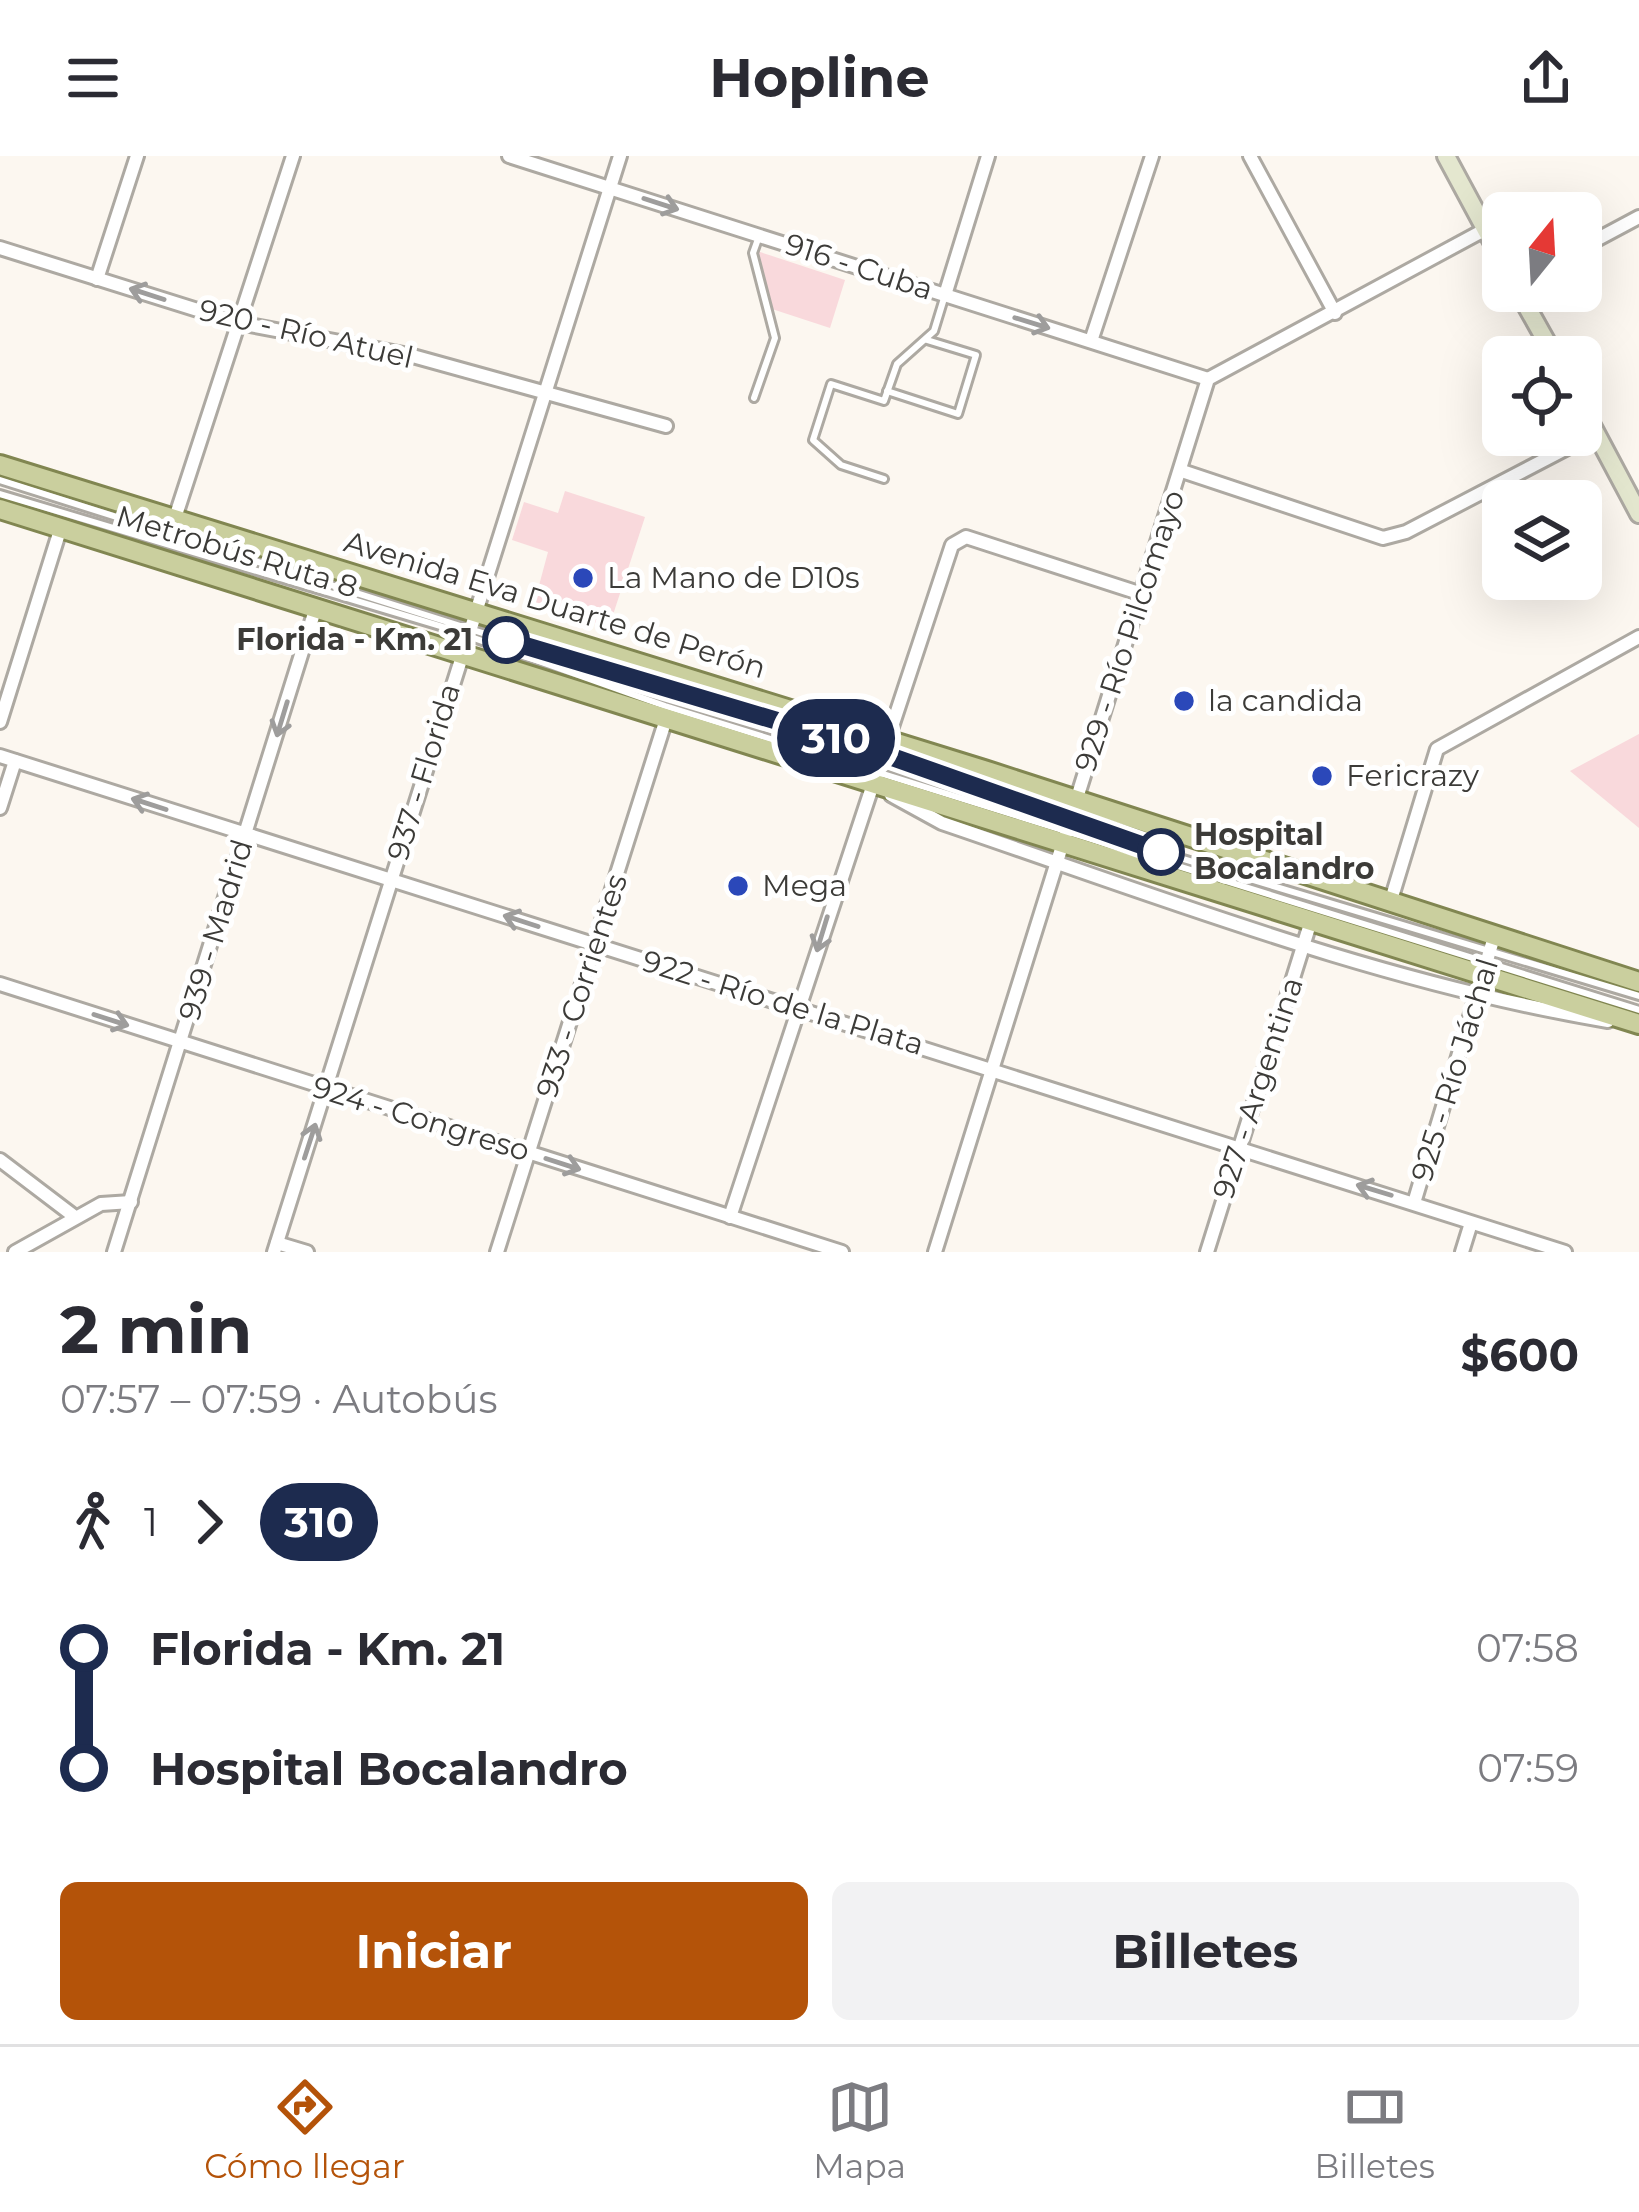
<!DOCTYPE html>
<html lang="es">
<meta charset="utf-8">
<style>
:root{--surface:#fff;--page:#f2f2f3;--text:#2b2b33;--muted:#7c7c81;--line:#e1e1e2;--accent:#b45309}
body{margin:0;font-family:Montserrat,sans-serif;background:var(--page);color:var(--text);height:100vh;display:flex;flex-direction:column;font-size:45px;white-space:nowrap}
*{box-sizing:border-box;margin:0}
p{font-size:39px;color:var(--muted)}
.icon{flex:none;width:66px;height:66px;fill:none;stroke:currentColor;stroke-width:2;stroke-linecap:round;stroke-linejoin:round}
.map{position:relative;height:1096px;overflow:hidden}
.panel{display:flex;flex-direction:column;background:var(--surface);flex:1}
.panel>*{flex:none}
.badge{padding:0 24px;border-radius:39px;font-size:42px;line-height:78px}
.needle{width:78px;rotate:18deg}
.fabs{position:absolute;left:1482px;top:36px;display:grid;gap:24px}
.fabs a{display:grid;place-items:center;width:120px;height:120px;border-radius:18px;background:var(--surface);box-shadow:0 12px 48px #0002;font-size:60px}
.map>.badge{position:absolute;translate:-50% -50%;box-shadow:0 0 0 6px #fff}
.legs{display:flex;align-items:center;gap:18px;height:132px;padding:0 60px;font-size:39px}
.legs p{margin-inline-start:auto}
.overview{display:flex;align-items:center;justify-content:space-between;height:204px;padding:0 60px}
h1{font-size:66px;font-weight:700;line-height:90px}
.action{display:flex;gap:24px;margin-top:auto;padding:24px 60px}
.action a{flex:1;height:138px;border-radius:18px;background:var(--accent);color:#fff;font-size:48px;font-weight:700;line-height:138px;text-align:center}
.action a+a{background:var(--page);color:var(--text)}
ul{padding:0 60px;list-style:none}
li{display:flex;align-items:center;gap:42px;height:120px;font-size:45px}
li i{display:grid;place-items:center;width:18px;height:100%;margin:0 15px;background:currentColor}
li i::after{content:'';width:30px;height:30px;margin:-15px;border:9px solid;border-radius:50%;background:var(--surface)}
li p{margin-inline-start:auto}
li:first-child i{background:linear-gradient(#0000 50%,currentColor 0)}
li:last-child i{background:linear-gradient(currentColor 50%,#0000 0)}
header{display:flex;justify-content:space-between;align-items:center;height:156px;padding:0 60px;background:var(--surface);font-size:54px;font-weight:700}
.tab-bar{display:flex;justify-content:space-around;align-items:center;height:168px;border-top:3px solid var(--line);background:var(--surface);font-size:33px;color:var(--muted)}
.tab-bar a{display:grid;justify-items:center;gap:6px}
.tab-bar .selected{color:var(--accent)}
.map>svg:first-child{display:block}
.green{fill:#f9d9dc}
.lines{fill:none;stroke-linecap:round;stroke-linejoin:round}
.lane-casing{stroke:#ada9a2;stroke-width:12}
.street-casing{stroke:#ada9a2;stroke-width:18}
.secondary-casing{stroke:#ada9a2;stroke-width:22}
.primary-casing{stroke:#818651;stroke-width:24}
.lane{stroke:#fff;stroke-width:6}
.street{stroke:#fff;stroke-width:12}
.secondary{stroke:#e4e7cf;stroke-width:16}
.primary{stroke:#cacf9e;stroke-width:18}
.oneway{stroke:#9e9d9c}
.line-1-casing{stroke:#fff;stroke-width:27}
.line-1{stroke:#1d2b4f;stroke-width:18}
.poi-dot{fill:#2b48b9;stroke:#fff;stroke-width:4.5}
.stop-1-dot{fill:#fff;stroke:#1d2b4f;stroke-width:6}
.labels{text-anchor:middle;stroke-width:10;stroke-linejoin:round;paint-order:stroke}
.street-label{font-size:30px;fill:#3c3b38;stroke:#fff}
.poi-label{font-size:30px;fill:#3c3b38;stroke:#fff;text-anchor:start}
.stop-label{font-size:30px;font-weight:bold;fill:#3c3b38;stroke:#fff;text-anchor:end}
</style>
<header><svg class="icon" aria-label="menu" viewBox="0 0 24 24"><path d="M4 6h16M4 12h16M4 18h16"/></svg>Hopline<svg class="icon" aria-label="share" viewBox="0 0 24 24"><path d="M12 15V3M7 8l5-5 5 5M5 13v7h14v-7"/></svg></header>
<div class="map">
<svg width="1639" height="1096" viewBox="0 0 1639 1096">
<rect width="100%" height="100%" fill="#fcf7f0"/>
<g class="green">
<path d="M757 95 845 124 830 172 772 153Z"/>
<path d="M565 335 645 361 609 471 534 448 548 396 512 384 524 346 558 357Z"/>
<path d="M1639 578V672L1570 615Z"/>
</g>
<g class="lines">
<defs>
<g id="lane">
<path d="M887 235 958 258 976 199 927 184"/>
<path d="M754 242 775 182 753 97 758 83"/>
<path d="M884 323 841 309 813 284 831 228 884 245 897 208 934 175 945 139"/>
<path d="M0 324 492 480 861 590 1160 696 1639 840"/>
<path d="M0 338 440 470 665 550 1639 854"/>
<path d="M995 626 1024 645"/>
</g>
<g id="street">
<path d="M509 0 1208 223"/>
<path d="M1250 0 1335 157"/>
<path d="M0 92 239 167 409 199 666 270"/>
<path d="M1581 92 1639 61"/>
<path d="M97 123 137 0"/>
<path d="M945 139 988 0"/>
<path d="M1091 185 1152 0"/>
<path d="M1182 315 1383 382 1406 376 1596 277"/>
<path d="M175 362 293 0"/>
<path d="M0 566 61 371"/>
<path d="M0 600 1565 1096"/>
<path d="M891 639 942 667C1160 741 1380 827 1608 865"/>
<path d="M0 652 15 605"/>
<path d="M1391 744 1437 593 1639 481"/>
<path d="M0 828 842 1096"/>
<path d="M0 1004 75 1061"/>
<path d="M1414 1047 1494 781"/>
<path d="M730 1061 952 389 966 381 1142 438"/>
<path d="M277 1087 307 1096"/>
<path d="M15 1096 101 1048 131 1046"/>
<path d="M114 1096 316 451"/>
<path d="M274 1096 620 0"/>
<path d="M497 1096 666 563"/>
<path d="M935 1096 1208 223 1486 73"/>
<path d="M1207 1096 1310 768"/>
<path d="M1462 1096 1471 1067"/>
</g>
<g id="secondary">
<path d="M1446 0 1503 106"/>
<path d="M1518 135 1555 201"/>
<path d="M1581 249 1639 358"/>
</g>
<g id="primary">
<path d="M0 309 984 614 1639 826"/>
<path d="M0 353 1639 868"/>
</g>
</defs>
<use href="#lane" class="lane-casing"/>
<use href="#street" class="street-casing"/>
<use href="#secondary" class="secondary-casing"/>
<use href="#primary" class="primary-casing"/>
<use href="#lane" class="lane"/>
<use href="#street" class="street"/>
<use href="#secondary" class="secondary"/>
<use href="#primary" class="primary"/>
</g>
<defs><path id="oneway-shaft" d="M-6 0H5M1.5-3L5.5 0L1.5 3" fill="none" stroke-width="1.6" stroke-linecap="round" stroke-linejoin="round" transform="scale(3)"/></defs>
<g class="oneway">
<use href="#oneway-shaft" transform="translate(661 48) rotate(18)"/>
<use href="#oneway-shaft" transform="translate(147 138) rotate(-162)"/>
<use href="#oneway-shaft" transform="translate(1032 167) rotate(17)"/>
<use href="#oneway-shaft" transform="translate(282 563) rotate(107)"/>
<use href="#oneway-shaft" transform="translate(149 648) rotate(-162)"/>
<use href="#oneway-shaft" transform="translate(521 765) rotate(-162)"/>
<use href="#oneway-shaft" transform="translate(822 778) rotate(107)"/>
<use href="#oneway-shaft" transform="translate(111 864) rotate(18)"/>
<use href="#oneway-shaft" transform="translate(310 985) rotate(-72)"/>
<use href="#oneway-shaft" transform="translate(563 1008) rotate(18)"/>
<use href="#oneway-shaft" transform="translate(1374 1034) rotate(-163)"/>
</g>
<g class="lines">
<defs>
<path id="line-1" d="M506 484 861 590 1161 696"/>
</defs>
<use href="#line-1" class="line-1-casing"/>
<use href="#line-1" class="line-1"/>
</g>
<g class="poi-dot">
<circle cx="583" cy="422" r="12"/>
<circle cx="1184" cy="545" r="12"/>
<circle cx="1322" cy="620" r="12"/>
<circle cx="738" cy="730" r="12"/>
</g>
<g class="stop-1-dot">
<circle cx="506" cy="484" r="21"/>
<circle cx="1161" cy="696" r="21"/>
</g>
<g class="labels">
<g class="street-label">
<text transform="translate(859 111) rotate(18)" y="10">916 - Cuba</text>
<text transform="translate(306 178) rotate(13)" y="10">920 - Río Atuel</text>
<text transform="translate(237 396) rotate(17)" y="10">Metrobús Ruta 8</text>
<text transform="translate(555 449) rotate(17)" y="10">Avenida Eva Duarte de Perón</text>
<text transform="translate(1130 475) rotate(-72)" y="10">929 - Río Pilcomayo</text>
<text transform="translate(424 616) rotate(-73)" y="10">937 - Florida</text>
<text transform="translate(216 774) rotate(-73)" y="10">939 - Madrid</text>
<text transform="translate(582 830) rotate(-72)" y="10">933 - Corrientes</text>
<text transform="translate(783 847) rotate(17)" y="10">922 - Río de la Plata</text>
<text transform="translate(1455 914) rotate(-73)" y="10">925 - Río Jáchal</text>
<text transform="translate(1258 932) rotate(-72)" y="10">927 - Argentina</text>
<text transform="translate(421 963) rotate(17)" y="10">924 - Congreso</text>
</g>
<g class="poi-label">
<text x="607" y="432">La Mano de D10s</text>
<text x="1208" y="555">la candida</text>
<text x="1346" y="630">Fericrazy</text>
<text x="762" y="740">Mega</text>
</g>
<g class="stop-label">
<text x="473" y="494">Florida - Km. 21</text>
<text x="1194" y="689" text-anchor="start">Hospital<tspan x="1194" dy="34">Bocalandro</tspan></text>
</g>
</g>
</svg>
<div class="fabs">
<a><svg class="needle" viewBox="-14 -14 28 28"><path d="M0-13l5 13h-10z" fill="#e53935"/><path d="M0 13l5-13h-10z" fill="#7c7c81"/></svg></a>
<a><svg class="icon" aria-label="locate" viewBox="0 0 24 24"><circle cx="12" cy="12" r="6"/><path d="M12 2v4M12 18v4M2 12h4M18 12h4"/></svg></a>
<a><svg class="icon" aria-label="layers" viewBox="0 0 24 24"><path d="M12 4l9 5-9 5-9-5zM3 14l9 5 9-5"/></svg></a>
</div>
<b class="badge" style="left:836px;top:582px;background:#1d2b4f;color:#fff">310</b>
</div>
<section class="panel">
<div class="overview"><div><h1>2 min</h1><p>07:57 – 07:59 · Autobús</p></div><b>$600</b></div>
<div class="legs"><svg class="icon" aria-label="walk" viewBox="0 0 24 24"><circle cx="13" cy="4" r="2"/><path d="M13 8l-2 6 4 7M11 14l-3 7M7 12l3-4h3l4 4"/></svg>1<svg class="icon" aria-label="forward" viewBox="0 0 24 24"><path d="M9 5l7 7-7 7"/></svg><b class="badge" style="background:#1d2b4f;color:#fff">310</b></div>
<ul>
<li><i style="color:#1d2b4f"></i><b>Florida - Km. 21</b><p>07:58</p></li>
<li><i style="color:#1d2b4f"></i><b>Hospital Bocalandro</b><p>07:59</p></li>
</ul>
<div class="action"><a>Iniciar</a><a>Billetes</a></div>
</section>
<nav class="tab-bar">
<a class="selected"><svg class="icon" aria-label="directions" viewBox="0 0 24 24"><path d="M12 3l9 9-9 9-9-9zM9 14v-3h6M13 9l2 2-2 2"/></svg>Cómo llegar</a>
<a><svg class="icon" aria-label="map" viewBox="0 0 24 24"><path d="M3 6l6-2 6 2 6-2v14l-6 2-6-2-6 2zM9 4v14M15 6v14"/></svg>Mapa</a>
<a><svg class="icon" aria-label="tickets" viewBox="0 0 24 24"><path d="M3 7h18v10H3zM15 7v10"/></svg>Billetes</a>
</nav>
